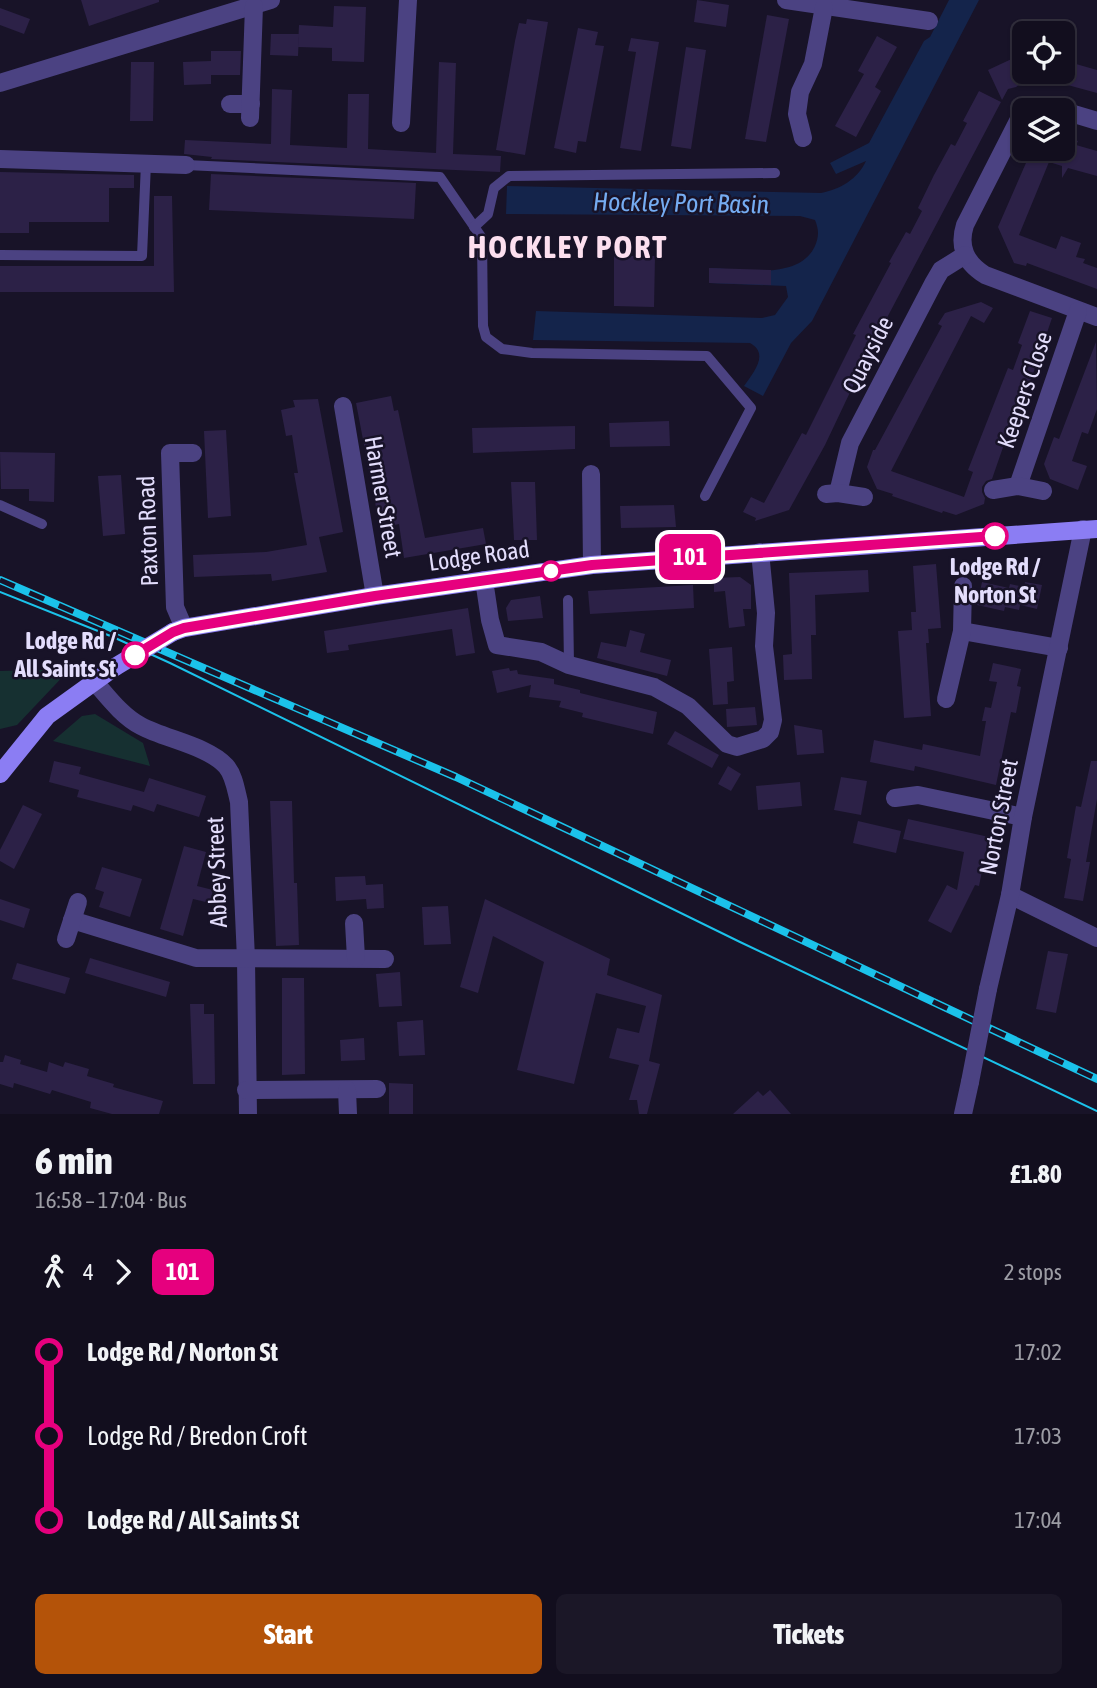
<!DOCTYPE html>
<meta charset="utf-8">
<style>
:root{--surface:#120e1e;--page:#1b1727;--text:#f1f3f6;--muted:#9c9ca4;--line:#312e3c;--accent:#b45309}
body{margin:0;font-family:"Asap Condensed",sans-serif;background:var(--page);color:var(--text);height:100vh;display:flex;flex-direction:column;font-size:26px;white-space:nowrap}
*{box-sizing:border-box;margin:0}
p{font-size:23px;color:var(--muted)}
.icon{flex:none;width:38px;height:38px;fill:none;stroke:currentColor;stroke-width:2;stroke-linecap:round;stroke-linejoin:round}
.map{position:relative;height:1114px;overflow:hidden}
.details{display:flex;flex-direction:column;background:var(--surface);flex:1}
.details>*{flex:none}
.badge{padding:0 14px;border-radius:10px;font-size:24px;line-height:46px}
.tools{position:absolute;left:1012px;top:21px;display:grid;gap:14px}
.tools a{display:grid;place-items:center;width:63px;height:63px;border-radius:10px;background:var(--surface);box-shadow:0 2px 5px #0004,0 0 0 2px var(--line);font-size:35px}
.map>.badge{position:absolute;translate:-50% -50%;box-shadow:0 0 0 4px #fff}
.legs{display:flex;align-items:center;gap:10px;height:77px;padding:0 35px;font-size:23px}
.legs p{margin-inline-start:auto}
.overview{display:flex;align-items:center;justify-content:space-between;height:119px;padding:0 35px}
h1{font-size:38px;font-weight:800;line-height:52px}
.primary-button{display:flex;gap:14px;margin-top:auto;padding:14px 35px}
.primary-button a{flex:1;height:80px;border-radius:10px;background:var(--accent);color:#fff;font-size:28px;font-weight:800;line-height:80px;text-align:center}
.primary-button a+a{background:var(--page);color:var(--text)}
ul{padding:0 35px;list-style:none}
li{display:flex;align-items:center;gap:24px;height:84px;font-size:26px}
li i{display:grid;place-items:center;width:10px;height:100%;margin:0 9px;background:currentColor}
li i::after{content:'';width:18px;height:18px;margin:-9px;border:5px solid;border-radius:50%;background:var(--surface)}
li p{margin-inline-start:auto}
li:first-child i{background:linear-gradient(#0000 50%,currentColor 0)}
li:last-child i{background:linear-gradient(currentColor 50%,#0000 0)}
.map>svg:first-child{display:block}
.green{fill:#163031}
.water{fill:#14244b}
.building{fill:#2c2147}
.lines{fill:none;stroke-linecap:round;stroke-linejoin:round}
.lane{stroke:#4b4282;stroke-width:10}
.street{stroke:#4b4282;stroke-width:18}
.secondary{stroke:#8b7df3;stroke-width:18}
.tram{stroke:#1bc2ea;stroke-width:2}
.rail-casing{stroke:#1bc2ea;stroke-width:8}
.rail{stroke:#181328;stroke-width:5;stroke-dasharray:16;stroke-linecap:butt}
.street-bridge{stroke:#4b4282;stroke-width:18}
.secondary-bridge{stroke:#8b7df3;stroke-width:18}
.line-1-casing{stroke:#fff;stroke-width:16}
.line-1{stroke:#e6007e;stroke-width:10}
.stop-1-dot{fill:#fff;stroke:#e6007e;stroke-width:3.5}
.labels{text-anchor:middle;stroke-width:5;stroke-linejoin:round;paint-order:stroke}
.street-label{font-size:24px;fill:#e3ddfc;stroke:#181328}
.stop-label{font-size:24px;font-weight:bold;fill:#e3ddfc;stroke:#181328}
.water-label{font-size:26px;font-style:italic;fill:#75acf2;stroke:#181328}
.district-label{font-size:32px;font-weight:bold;letter-spacing:2px;fill:#fcdfef;stroke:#181328}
</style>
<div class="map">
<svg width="1097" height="1114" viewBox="0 0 1097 1114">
<rect width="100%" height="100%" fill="#181328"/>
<g class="green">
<path d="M70 669 17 725 0 729V671Z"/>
<path d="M95 714 143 743 150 766 53 741 82 716Z"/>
</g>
<path class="water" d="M949 0H979L812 321 791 343 763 396 744 386C753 373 770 354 750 343L533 340 536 311 762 318 775 315 788 297 786 286 709 283V268C741 269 799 281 815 246 819 236 819 230 815 220L800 216 506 214 507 186 821 193C840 189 857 180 866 161L836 174 830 163 869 143 924 41 930 37Z"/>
<g class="building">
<path d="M81 0H159V2L89 26Z"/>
<path d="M697 0 729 5 726 27 694 22Z"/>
<path d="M334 6 366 7 364 62 332 61V48L298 47 299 25 333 27Z"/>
<path d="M0 8 30 19 24 34 0 25Z"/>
<path d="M767 15 789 19 766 142 745 139Z"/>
<path d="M527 19 548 22 525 155 496 150 515 41 519 23 526 24Z"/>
<path d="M578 28 598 32 595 45 604 46 586 142 578 141 576 153 554 148Z"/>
<path d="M271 34H299L298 56 270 55Z"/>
<path d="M877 36 897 47 875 87 881 91 856 137 835 126 864 74 858 71Z"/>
<path d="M631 38 659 42 641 151 620 148 636 52 628 51Z"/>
<path d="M686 47 706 50 691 149 671 146Z"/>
<path d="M211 51H241L240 75H211V84L184 85 183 62 211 61Z"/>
<path d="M1020 55 1024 63V72H1028L1030 77 1016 87 1008 89 1002 100 988 70Z"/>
<path d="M1062 60 1097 70V93L1031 75V72H1062Z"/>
<path d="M131 62H154L153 121H130Z"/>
<path d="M439 62 456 63 453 154 501 156 500 172 211 159 212 157 184 154 185 140 271 144 272 89 292 90 290 145 347 148 348 94H369L368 149 436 153Z"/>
<path d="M979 91 1001 102 871 348 825 445 789 510 755 521 756 518 743 512 751 497 764 503 802 433 806 435 856 335 853 334 891 263 889 262 906 232 910 234 922 211 918 208 934 175 951 144 955 146 967 123 963 121Z"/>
<path d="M1062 135 1078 141 1076 145 1097 151V176L1068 168 1062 178V166L1049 162 1019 235 1056 249 1061 236 1081 243 1076 257 1085 259 1083 263 1097 268V289L1027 263 1026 266 1014 263 998 227 1029 156 1016 152 1017 149H1062Z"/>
<path d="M0 172 134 175V188H109V222H29V233H0Z"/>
<path d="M211 174 416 183 414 219 209 210Z"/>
<path d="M154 196H172L174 292H0V266H154Z"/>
<path d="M614 256H655L654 307 614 306Z"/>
<path d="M709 268 771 270V285L709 283Z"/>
<path d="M981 302 993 308 984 323 971 316 891 471 964 497 973 472 968 470 1008 368 1013 370 1022 345 1018 343 1030 311 1052 318 1021 409 1017 407 992 479 986 481 982 487V492L985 498 984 504 956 515 943 511 942 513 892 496 893 494 877 489 867 467 873 450H875L942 326 938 324 945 313Z"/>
<path d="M1096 342 1097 409 1088 434 1082 432 1072 461 1087 466 1078 490 1050 479 1044 464 1054 437 1059 439Z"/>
<path d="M391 396 394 411 398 410 425 538 483 528 486 544 404 558 399 524 380 528 356 403Z"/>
<path d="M318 399 343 532 319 537 327 572 272 581 271 574 194 577 193 555 266 552 307 545 294 473H298L292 435 286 436 281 410 295 407 293 400Z"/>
<path d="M669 421 670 446 610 447 609 423Z"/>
<path d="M575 426V449L473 453 472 428Z"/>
<path d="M226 430 231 516 208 518 204 431Z"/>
<path d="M0 452 55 453 54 502 29 501V489H1Z"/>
<path d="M121 475 125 534 103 536 98 476Z"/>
<path d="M511 482H535L537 540H514Z"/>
<path d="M674 505 676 527 621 528 620 506Z"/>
<path d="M936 564 941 628 928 629 929 643H926L931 716 904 718 898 631 912 630 911 612H916L913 566Z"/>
<path d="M868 570 869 592 815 595 816 635H811L812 679 784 680 783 655 792 654 789 573Z"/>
<path d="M740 577 751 585V609H743L745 626 729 628 725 591 714 592V578Z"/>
<path d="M982 582 1009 588 1010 584 1024 587 1025 582 1042 585 1037 609 1020 605 1019 610 1005 607 1004 611 977 605Z"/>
<path d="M693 585 694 608 590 614 588 591Z"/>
<path d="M540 596 543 618 508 621 506 608 511 600Z"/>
<path d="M468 608 475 653 456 656 452 629 348 645 349 650 327 653 324 631Z"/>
<path d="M630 630 645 634 640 652 671 660 667 676 597 658 601 642 626 647Z"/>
<path d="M732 647 734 681 727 682 728 704 713 705 709 649Z"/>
<path d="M993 663 1021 669 1017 686 1021 687 1016 713 1011 712 996 785 915 766 914 771 870 762 874 740 922 750 923 744 980 756 986 721H982L985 707 991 708 997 682 989 681Z"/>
<path d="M509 668 510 671 517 670 518 674 554 679V684L580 690V693L657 712 653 734 582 717 583 713 559 707 561 701 529 697 531 685 497 693 492 671Z"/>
<path d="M755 707 757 725 727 727 726 709Z"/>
<path d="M794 725 822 730 824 753 797 755Z"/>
<path d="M675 731 719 755 712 768 667 744Z"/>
<path d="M54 761 81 767 79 774 144 792 149 778 206 796 199 817 157 804 154 812 133 805 131 811 77 797 79 790 49 782Z"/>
<path d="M1091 761H1097V799L1086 862H1090L1083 901 1064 898 1071 859 1067 858 1076 806 1081 807Z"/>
<path d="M728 766 741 774 731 791 718 784Z"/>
<path d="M841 777 867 781 861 815 834 810Z"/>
<path d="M800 782 802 806 758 810 756 786Z"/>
<path d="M270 801H292L294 883H297L299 945 276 946Z"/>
<path d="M23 805 42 814 14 869 0 861V850Z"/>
<path d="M908 819 989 837 979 886 975 885 951 933 928 921 947 885 957 890 964 852 903 839Z"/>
<path d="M858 821 901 831 896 853 853 843Z"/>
<path d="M184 846 206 852 197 886 213 890 210 903 193 899 183 936 160 929Z"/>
<path d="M102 867 142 879 130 917 99 907 104 892 95 889Z"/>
<path d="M365 876 366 885 383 884 384 908 367 909 366 899 336 901 335 877Z"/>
<path d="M0 899 30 909 24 928 0 920Z"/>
<path d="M485 899 610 959 607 975 662 995 649 1061 660 1064 647 1114H639L637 1100H629L639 1065 609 1058 617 1028 639 1033 646 1006 596 993 574 1084 517 1070 544 962 493 936 478 993 460 987Z"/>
<path d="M448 906 451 944 424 945 422 907Z"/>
<path d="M1048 951 1068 954 1056 1013 1036 1009Z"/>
<path d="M90 958 170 982 166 997 85 973Z"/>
<path d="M17 963 70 978 65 994 12 979Z"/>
<path d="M400 972 402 1006 379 1007 376 974Z"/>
<path d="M282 978H304L305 1074 282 1075Z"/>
<path d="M190 1004H204V1014H214L215 1084H193Z"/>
<path d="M423 1020 425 1055 399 1056 397 1022Z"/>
<path d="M364 1038 365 1060 341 1061 340 1040Z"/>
<path d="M5 1055 21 1060 20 1064 47 1072 49 1062 63 1067 65 1062 89 1069 87 1076 114 1084 113 1087 163 1101 159 1114H112L90 1108 91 1102 52 1090 50 1094 14 1083 13 1088 0 1084V1062H3Z"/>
<path d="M389 1083 413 1084V1114H389Z"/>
<path d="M770 1090 791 1114H733L758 1091 763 1096Z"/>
</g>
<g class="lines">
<g class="lane">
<path d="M186 165 440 177 482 238 483 326 486 337 502 349 532 353 707 356 751 408 705 496"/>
<path d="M474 227 488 214 494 188 509 176 775 173"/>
<path d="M0 255 142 256 146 163"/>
<path d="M0 505 42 524"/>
<path d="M568 600 569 665"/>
</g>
<g class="street">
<path d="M786 0 929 21"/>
<path d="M0 83 271 0"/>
<path d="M230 104H251"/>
<path d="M1033 110 1054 108 1097 121"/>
<path d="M1024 116 1018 121 965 225C958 247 966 263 985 275L1097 317"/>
<path d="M250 118 254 6"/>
<path d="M401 123 408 0"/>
<path d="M803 138 797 114 800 92 813 64 824 7"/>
<path d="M0 159 186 165"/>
<path d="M343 406 375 596"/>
<path d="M591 474 592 565"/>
<path d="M1018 486 1078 311"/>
<path d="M993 490 1018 486 1043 491"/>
<path d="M838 493 850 443 934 282 941 270 965 255"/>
<path d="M826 494 838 493 864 497"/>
<path d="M484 580 490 620 497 645 541 652 569 665 654 687 688 706 727 744 737 747 763 739 770 732 773 720 764 646 766 613 760 552"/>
<path d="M184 628 175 607 170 453H193"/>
<path d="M962 631 1059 648"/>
<path d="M94 681C108 697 122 716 141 726 165 739 208 746 226 766 234 775 236 790 239 802L246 959 248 1114"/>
<path d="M946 699 962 631 963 586"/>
<path d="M895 798 918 795 1023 817"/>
<path d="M1010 895 1097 938"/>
<path d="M72 920 196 958 385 959"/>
<path d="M354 923 356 958"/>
<path d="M66 939 78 902"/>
<path d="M988 989 1010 895 1023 817 1083 529"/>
<path d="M246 1090 377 1089"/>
<path d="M347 1090 348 1114"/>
<path d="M963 1114 970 1082"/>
</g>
<g class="secondary">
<path d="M173 632 184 628 375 596 592 565 1097 529"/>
<path d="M0 774 47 716 115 667"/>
</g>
<path class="tram" d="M0 592 113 637 170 663 740 942 1097 1111"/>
<defs>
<path id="rail" d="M0 580 456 777 1097 1079"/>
</defs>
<use href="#rail" class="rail-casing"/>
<use href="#rail" class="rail"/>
<path class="street-bridge" d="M970 1082 988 989"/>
<path class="secondary-bridge" d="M115 667 173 632"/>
</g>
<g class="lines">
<defs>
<path id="line-1" d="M135 655 173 632 184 628 375 596 592 565 995 536"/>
</defs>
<use href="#line-1" class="line-1-casing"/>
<use href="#line-1" class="line-1"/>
</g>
<g class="stop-1-dot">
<circle cx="995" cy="536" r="12"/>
<circle cx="551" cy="571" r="9"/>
<circle cx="135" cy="655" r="12"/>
</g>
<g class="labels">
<g class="street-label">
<text transform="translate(868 355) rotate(-63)" y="8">Quayside</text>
<text transform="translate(1025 390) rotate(-71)" y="8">Keepers Close</text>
<text transform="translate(383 497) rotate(80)" y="8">Harmer Street</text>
<text transform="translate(148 531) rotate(-92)" y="8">Paxton Road</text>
<text transform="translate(479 556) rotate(-8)" y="8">Lodge Road</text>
<text transform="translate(999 817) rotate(-79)" y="8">Norton Street</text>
<text transform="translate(217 872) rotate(-92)" y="8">Abbey Street</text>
</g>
<g class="stop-label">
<text x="995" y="575">Lodge Rd /<tspan x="995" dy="28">Norton St</tspan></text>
<text x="116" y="649" text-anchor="end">Lodge Rd /<tspan x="116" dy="28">All Saints St</tspan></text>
</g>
<g class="water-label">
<text transform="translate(681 203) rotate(1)" y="9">Hockley Port Basin</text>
</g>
<g class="district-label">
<text x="568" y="258">HOCKLEY PORT</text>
</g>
</g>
</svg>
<div class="tools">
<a><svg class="icon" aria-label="locate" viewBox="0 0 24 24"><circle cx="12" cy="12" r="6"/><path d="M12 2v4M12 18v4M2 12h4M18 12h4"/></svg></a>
<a><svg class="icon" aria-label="layers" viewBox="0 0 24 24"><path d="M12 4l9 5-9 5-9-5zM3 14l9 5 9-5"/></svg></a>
</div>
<b class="badge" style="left:690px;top:557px;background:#e6007e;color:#fff">101</b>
</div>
<section class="details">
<div class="overview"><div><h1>6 min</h1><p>16:58 – 17:04 · Bus</p></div><b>£1.80</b></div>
<div class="legs"><svg class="icon" aria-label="walk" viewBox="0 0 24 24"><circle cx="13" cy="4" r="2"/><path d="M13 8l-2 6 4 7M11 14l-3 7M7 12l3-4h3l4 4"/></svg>4<svg class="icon" aria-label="forward" viewBox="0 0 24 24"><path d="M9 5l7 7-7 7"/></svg><b class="badge" style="background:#e6007e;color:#fff">101</b><p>2 stops</p></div>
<ul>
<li><i style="color:#e6007e"></i><b>Lodge Rd / Norton St</b><p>17:02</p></li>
<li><i style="color:#e6007e"></i><span>Lodge Rd / Bredon Croft</span><p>17:03</p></li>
<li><i style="color:#e6007e"></i><b>Lodge Rd / All Saints St</b><p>17:04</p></li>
</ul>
<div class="primary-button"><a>Start</a><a>Tickets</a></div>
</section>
